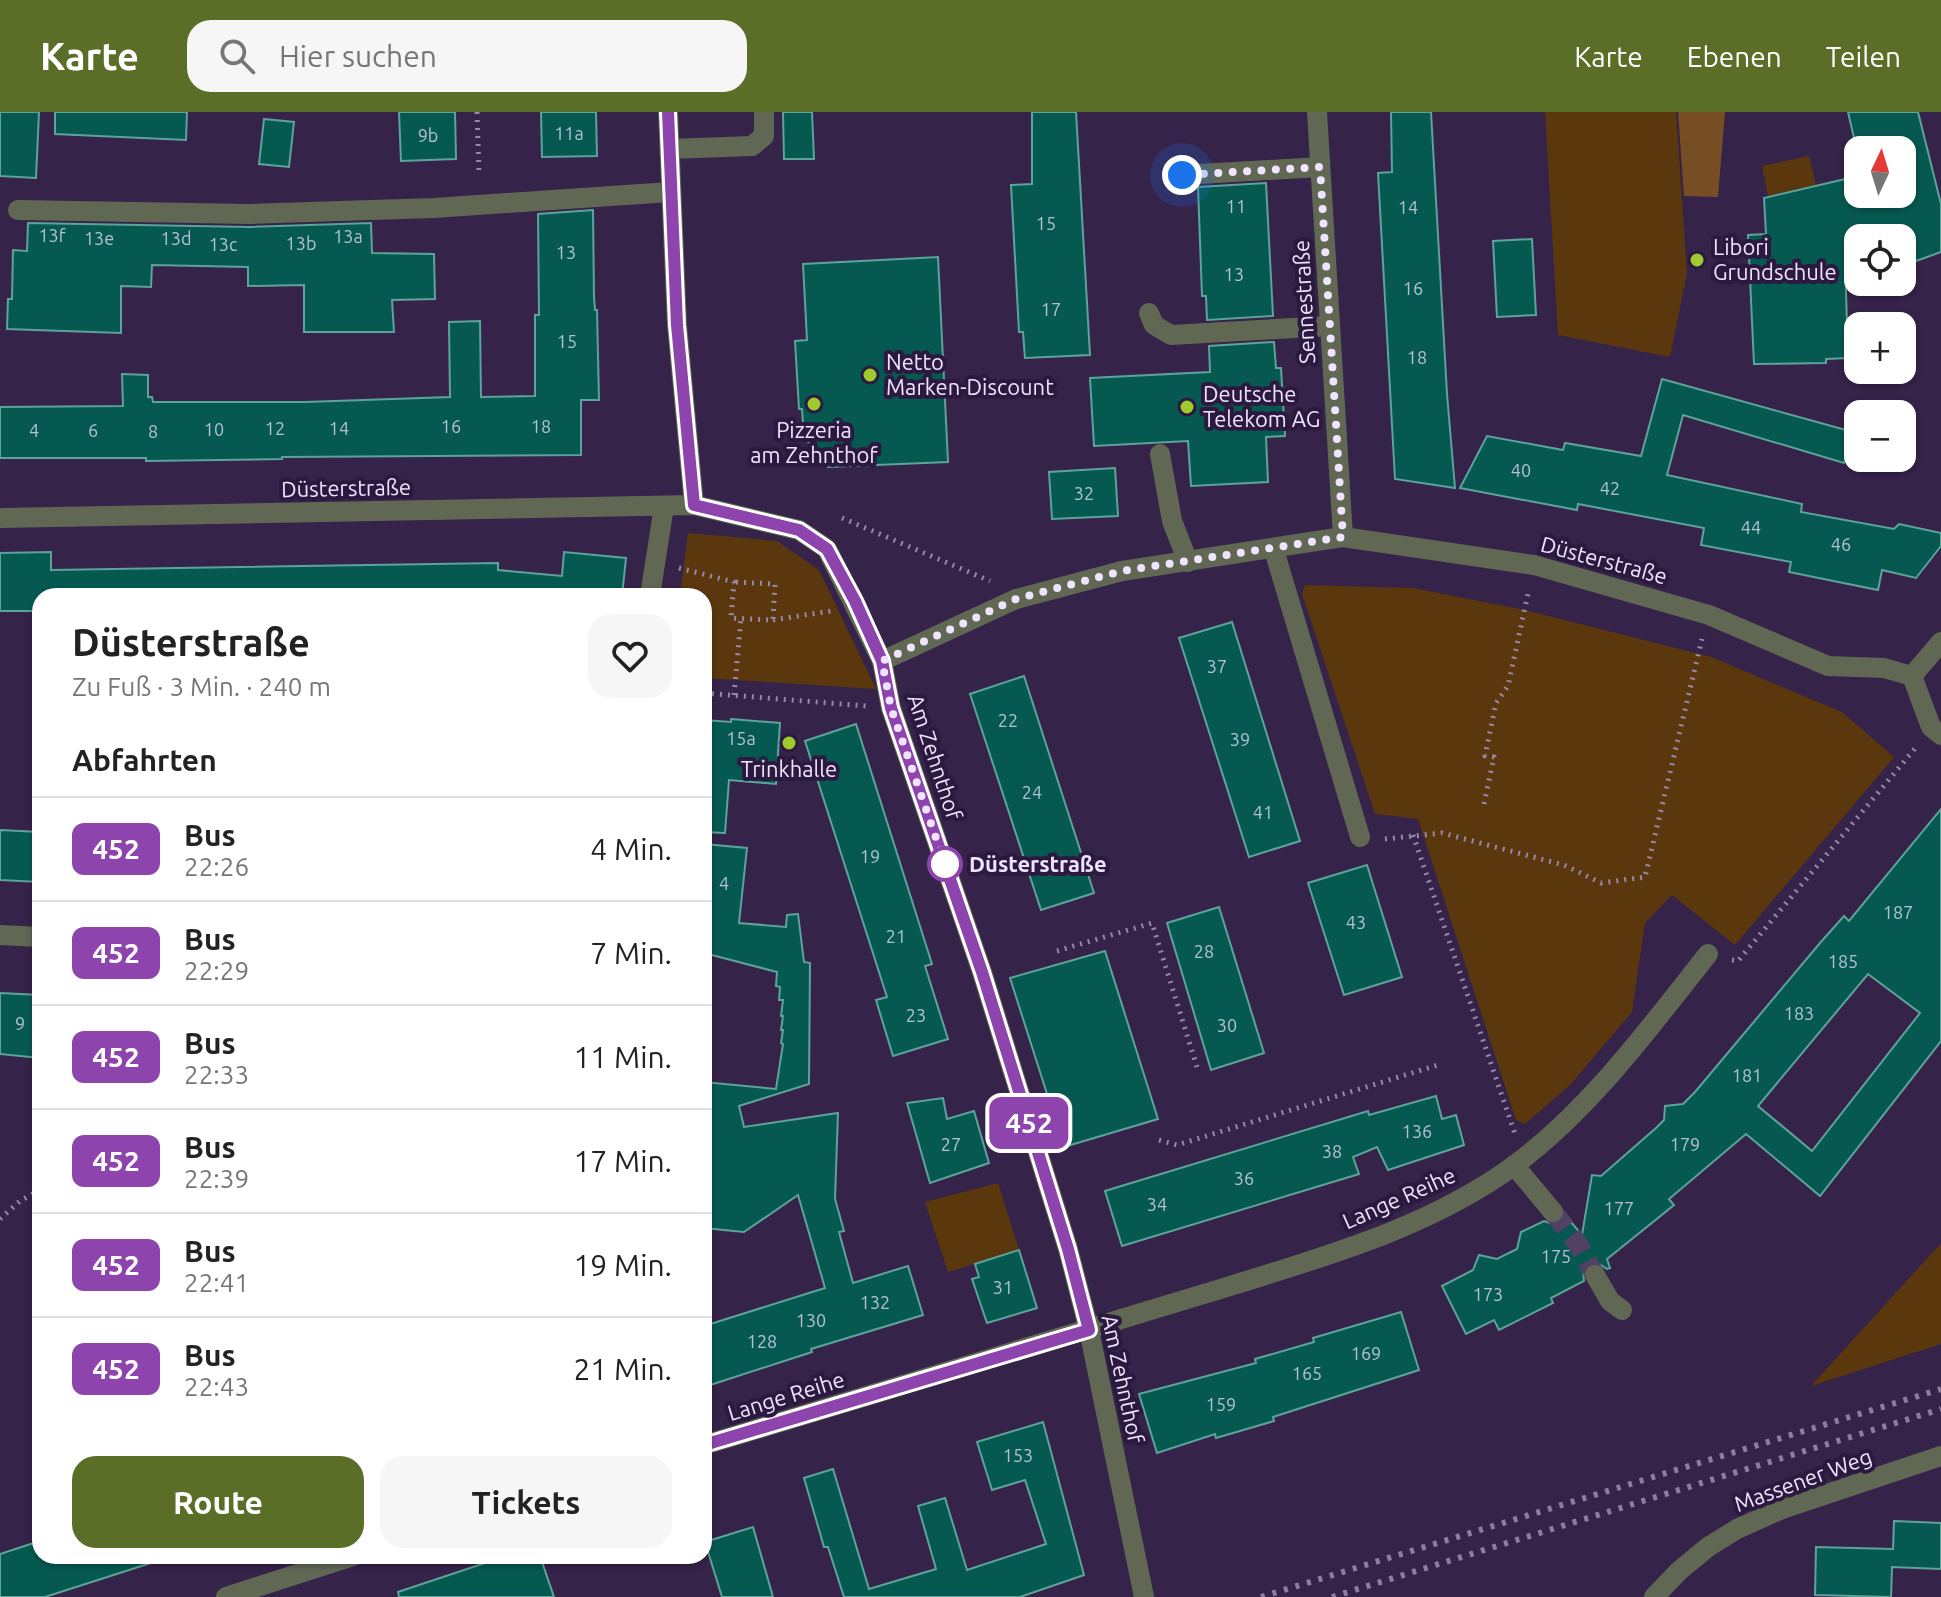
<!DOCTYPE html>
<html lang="de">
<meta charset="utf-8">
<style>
:root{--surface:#fff;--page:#f6f6f6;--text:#222;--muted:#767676;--line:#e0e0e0;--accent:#5a6e27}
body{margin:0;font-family:Ubuntu,sans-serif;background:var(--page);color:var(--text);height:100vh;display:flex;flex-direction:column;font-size:30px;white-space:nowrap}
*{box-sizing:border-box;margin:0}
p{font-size:26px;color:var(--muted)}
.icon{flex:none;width:44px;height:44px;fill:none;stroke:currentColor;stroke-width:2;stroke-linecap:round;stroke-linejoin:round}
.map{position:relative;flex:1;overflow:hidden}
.panel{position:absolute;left:32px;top:476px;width:680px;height:976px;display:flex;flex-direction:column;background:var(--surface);border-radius:24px;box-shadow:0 2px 6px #0004}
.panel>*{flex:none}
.badge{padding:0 16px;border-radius:12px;font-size:28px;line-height:52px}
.needle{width:52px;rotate:4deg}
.tools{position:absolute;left:1844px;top:24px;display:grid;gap:16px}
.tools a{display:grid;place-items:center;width:72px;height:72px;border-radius:16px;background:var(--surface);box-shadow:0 2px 6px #0004;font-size:40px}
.you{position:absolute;width:40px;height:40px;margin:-20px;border:6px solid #fff;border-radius:50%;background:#1a73e8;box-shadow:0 0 0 12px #1a73e833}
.map>.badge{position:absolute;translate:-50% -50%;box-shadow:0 0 0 4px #fff}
h2{padding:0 40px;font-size:30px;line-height:72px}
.round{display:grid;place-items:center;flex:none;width:84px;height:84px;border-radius:24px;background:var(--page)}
.headline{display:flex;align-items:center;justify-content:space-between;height:136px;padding:0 40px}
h1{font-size:38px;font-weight:700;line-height:60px}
.cta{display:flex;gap:16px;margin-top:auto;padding:16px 40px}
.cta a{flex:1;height:92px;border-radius:24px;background:var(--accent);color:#fff;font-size:32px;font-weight:700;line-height:92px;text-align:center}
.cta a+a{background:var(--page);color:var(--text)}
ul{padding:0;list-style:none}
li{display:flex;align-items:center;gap:24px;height:104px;padding:0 40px;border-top:2px solid var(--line)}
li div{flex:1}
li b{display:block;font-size:30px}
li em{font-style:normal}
li .badge{min-width:88px;font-weight:700;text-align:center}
header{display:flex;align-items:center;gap:48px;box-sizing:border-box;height:112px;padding:0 40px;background:var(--accent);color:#fff}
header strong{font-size:38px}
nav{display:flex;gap:44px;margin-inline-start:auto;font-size:28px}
.search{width:560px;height:72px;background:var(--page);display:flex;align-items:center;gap:20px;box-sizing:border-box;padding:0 28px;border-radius:24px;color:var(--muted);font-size:30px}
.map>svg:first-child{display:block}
.green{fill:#5b370d}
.forest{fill:#774e23}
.building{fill:#065951;stroke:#5ea399;stroke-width:2;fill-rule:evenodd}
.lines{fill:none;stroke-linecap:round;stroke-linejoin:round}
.minor-tunnel{stroke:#524065;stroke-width:20;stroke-dasharray:20 10;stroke-linecap:butt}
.path{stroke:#9788a8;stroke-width:5;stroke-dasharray:2 6;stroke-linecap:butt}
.minor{stroke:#606854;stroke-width:20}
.rail{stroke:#8d7e9f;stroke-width:6;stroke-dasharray:4 8;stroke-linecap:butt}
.line-casing{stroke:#fff;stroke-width:18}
.line{stroke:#8e44ad;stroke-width:12}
.walk{stroke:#efe4fe;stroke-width:8;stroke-dasharray:0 14.4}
.poi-dot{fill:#9fca2d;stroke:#2c193f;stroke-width:3}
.stop-dot{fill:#fff;stroke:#8e44ad;stroke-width:4}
.labels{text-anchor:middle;stroke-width:8;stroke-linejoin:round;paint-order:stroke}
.number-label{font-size:18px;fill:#b5c1d3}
.poi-label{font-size:22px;fill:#efe4fe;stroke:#2c193f;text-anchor:start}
.street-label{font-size:22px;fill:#efe4fe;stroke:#2c193f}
.stop-label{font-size:22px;font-weight:bold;fill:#efe4fe;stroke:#2c193f;text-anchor:start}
</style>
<header>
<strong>Karte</strong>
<div class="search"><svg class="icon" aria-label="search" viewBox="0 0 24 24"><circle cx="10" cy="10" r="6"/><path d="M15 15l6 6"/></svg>Hier suchen</div>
<nav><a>Karte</a><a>Ebenen</a><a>Teilen</a></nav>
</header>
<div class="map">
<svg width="1941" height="1485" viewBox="0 0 1941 1485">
<rect width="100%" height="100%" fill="#36234a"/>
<g class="green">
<path d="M1545 0H1676L1687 161 1670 245 1558 223Z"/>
<path d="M1809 44 1816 73 1768 84 1762 54Z"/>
<path d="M688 421 777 429 819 458 876 577 704 566V484H680Z"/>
<path d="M1305 473 1413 476 1525 498 1711 545 1842 600 1894 645 1735 833 1672 783 1645 811 1632 900 1570 973 1525 1012 1516 1008 1418 707 1375 702 1302 482Z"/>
<path d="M998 1071 1019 1138 948 1160 925 1090Z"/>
<path d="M1941 1132V1232L1811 1274 1932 1141Z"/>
</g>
<path class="forest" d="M1678 0H1725L1718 85 1684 84Z"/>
<g class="building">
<path d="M0 0H39L36 66 0 64Z"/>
<path d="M55 0H187L186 28 55 22Z"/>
<path d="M399 0H455L456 47 401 49Z"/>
<path d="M541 0H596L597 44 542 45Z"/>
<path d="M783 0H812L814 47H784Z"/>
<path d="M1032 0H1076L1090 243 1025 246 1023 220H1019L1011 73 1032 72Z"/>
<path d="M1391 0H1431L1447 282 1455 376 1395 367 1378 61 1392 60Z"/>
<path d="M1848 0H1918L1941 92V140L1902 154V126H1858V145L1845 146 1848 246 1826 247V251L1754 252 1748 123 1766 122 1764 86 1858 64V82H1902V38H1858V43Z"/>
<path d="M264 7 294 10 289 55 259 52Z"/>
<path d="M1266 71 1273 204 1207 208 1206 184H1202L1198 75Z"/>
<path d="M593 98 594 185 595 198H597L599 288H581V343L282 345V347L146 349V346H0V295L123 294 122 262 148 263V285H152L153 290H305L450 285 449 210 480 209 481 285 535 284V203H539L538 102Z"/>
<path d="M28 111 250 115 371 111 372 141 434 142 435 187 392 188 394 220H304V173L248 174V155L152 153 151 175 121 174V221L7 217 8 187H12L13 138 27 139Z"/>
<path d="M1532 127 1536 203 1497 205 1493 129Z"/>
<path d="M938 145 948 350 828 355V348L804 326 802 297H799L795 229 807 228 803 152Z"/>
<path d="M1274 230 1276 256H1281L1285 324 1266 325 1268 370 1191 374 1188 329 1094 334 1090 266 1210 260 1209 234Z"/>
<path d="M1662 267 1853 320 1844 351 1683 303 1667 363 1802 392 1801 400 1894 417 1899 412 1941 421V434L1916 466 1882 458 1878 478 1789 460 1791 450 1701 433 1704 416 1578 392 1577 398 1460 376 1487 324 1563 338 1565 331 1641 344Z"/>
<path d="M1115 356 1118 404 1052 407 1049 360Z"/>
<path d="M51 440V458L498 451V458L562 464 564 440 626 446 622 484H40V499H0V441Z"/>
<path d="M1232 510 1300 729 1249 745 1179 526Z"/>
<path d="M1024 564 1094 781 1041 798 970 582Z"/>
<path d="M731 607 780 611 776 672 729 668 725 721 704 720V608L731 610Z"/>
<path d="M856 612 932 852 925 854 948 927 893 944 876 888 887 885 805 629Z"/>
<path d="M1941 697V929L1820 1084 1746 1022 1669 1087 1674 1093 1607 1147 1610 1156 1607 1157 1596 1150 1589 1151 1583 1157 1584 1169 1551 1186 1553 1191 1499 1218 1494 1208 1466 1222 1442 1174 1473 1158 1479 1143 1497 1147 1517 1137 1521 1120 1544 1109 1556 1113 1565 1103 1582 1123 1592 1063 1601 1064 1656 1016 1664 1008 1665 994 1683 992 1695 980 1820 831 1844 804 1849 809ZM1868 862 1920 901 1812 1039 1758 994Z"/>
<path d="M0 718 40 720V770L0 768Z"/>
<path d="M704 732 747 736 739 811 786 815 787 803 798 802 804 850 810 851 809 972 739 994 744 1015 838 1001 835 1087 844 1119 839 1120 853 1171 908 1154 923 1203 811 1237 812 1240 704 1275V1214L825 1176 798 1083 744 1120 704 1116V970L776 977 783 932 781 931 783 918H781L783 904H781L783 888H779L780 875 776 874 777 860 704 841Z"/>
<path d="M1367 753 1402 865 1344 883 1308 771Z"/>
<path d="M1219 795 1264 941 1211 958 1167 811Z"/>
<path d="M1105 839 1158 1007 1064 1035 1010 866Z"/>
<path d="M0 881 40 883V946L0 942Z"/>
<path d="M1436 984 1442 1007 1456 1003 1464 1033 1388 1058 1377 1035 1353 1045 1359 1062 1122 1134 1105 1079 1368 999 1369 1003Z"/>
<path d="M943 986 947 1007 974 999 989 1051 930 1071 907 991Z"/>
<path d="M1019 1138 1037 1196 987 1211 972 1167 979 1165 975 1152Z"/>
<path d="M1401 1200 1419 1258 1273 1305 1274 1309 1216 1326 1215 1322 1157 1341 1139 1282 1256 1251 1255 1247 1314 1230 1313 1226Z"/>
<path d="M1043 1310 1084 1463 1020 1485H844L828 1435H824L804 1366 833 1357 869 1477 936 1457 918 1394 945 1386 967 1458 1046 1432 1025 1368 992 1378 977 1330Z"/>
<path d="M1894 1409 1941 1411V1457L1892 1455 1891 1485 1815 1483 1816 1435 1893 1437Z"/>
<path d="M753 1415 773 1485H722L705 1430Z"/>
<path d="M40 1429V1444H153L154 1450 45 1485H0V1442Z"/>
<path d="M506 1444H540L554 1485H399L398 1480Z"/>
</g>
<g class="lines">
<path class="minor-tunnel" d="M1553 1100 1578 1132 1595 1163"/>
<g class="path">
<path d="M477 0 479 61"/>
<path d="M842 406 990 469"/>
<path d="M679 456 734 470 731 506 773 508 775 472 734 470"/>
<path d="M773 508 831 499"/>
<path d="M704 581 866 594"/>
<path d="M734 583 741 506"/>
<path d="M1484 692 1494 645 1485 644 1496 591 1508 574 1529 477"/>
<path d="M1413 723 1515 1022"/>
<path d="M1385 727 1442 721 1564 753 1601 771 1645 765 1702 527"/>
<path d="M1057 839 1152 811 1197 955"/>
<path d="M1732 848 1738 849 1917 634"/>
<path d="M1159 1028 1177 1033 1438 953"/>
<path d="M0 1107 20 1089 40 1078"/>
</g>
<g class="minor">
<path d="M668 0 677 213 694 393"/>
<path d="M1317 0 1343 425"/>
<path d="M670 37 752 34 764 24V0"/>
<path d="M1182 63 1320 55"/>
<path d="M18 98 250 102 434 96 670 80"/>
<path d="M1149 201 1154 213 1171 223 1329 214"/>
<path d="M1160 342 1172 409 1188 450"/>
<path d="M0 406 694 393 799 418 827 437 882 549 891 596 982 860 1068 1137 1089 1218 1144 1485"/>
<path d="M1274 438 1360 725"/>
<path d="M650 484 664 394"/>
<path d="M882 549 1016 487 1122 459 1343 425 1534 453 1709 503 1828 554 1884 556 1912 564"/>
<path d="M1912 564 1931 615 1941 623"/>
<path d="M1912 564 1941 530"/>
<path d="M0 823 40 825"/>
<path d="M1514 1053 1553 1100"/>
<path d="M1595 1163 1610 1189 1622 1198"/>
<path d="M704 1333 1227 1175C1326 1144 1431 1115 1516 1052 1591 996 1650 915 1708 842"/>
<path d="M226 1485 353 1444"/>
<path d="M1654 1485 1679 1459 1708 1435 1737 1417 1782 1397 1941 1344"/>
</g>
<g class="rail">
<path d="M1261 1485 1941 1277"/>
<path d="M1332 1485 1941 1297"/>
</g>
</g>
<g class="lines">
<defs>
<path id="line" d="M668 0 677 213 694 393 799 418 827 437 855 489 882 549 891 596 982 860 1068 1137 1089 1218 704 1333"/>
</defs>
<use href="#line" class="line-casing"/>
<use href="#line" class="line"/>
<path class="walk" d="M945 752 891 596 882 549 1016 487 1122 459 1343 425 1320 55 1182 63"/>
</g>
<g class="poi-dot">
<circle cx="1697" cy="148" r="8"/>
<circle cx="870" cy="263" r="8"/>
<circle cx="814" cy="292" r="8"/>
<circle cx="1187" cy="295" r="8"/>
<circle cx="789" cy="631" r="8"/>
</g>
<circle class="stop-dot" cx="945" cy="752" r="16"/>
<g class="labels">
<g class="number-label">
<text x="569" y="28">11a</text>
<text x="428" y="30">9b</text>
<text x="1236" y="101">11</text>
<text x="1408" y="102">14</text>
<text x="1046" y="118">15</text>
<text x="52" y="130">13f</text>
<text x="348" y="131">13a</text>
<text x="99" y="133">13e</text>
<text x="176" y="133">13d</text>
<text x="301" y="138">13b</text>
<text x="223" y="139">13c</text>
<text x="566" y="147">13</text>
<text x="1234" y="169">13</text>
<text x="1413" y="183">16</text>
<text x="1051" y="204">17</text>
<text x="567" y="236">15</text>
<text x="1417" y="252">18</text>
<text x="451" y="321">16</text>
<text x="541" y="321">18</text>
<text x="275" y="323">12</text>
<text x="339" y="323">14</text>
<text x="214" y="324">10</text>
<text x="34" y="325">4</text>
<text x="93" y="325">6</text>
<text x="153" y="326">8</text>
<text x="1521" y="365">40</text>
<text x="1610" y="383">42</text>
<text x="1084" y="388">32</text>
<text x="1751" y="422">44</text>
<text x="1841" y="439">46</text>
<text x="1217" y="561">37</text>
<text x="1008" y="615">22</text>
<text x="741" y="633">15a</text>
<text x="1240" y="634">39</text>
<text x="1032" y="687">24</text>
<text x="1263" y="707">41</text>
<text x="870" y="751">19</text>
<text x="724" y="778">4</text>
<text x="1898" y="807">187</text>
<text x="1356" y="817">43</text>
<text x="896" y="831">21</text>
<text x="1204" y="846">28</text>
<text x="1843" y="856">185</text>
<text x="1799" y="908">183</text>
<text x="916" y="910">23</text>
<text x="20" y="918">9</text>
<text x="1227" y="920">30</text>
<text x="1747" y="970">181</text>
<text x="1417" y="1026">136</text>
<text x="951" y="1039">27</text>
<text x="1685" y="1039">179</text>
<text x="1332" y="1046">38</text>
<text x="1244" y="1073">36</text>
<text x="1157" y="1099">34</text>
<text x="1619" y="1103">177</text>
<text x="1556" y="1151">175</text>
<text x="1003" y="1182">31</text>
<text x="1488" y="1189">173</text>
<text x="875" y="1197">132</text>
<text x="811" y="1215">130</text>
<text x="762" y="1236">128</text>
<text x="1366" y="1248">169</text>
<text x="1307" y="1268">165</text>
<text x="1221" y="1299">159</text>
<text x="1018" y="1350">153</text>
</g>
<g class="poi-label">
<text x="1713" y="143">Libori<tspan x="1713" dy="25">Grundschule</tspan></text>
<text x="886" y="258">Netto<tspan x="886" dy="25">Marken-Discount</tspan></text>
<text x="1203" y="290">Deutsche<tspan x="1203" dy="25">Telekom AG</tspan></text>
<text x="814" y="326" text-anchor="middle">Pizzeria<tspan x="814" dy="25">am Zehnthof</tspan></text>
<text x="789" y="665" text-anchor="middle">Trinkhalle</text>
</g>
<g class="street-label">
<text transform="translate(1304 190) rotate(-93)" y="8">Sennestraße</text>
<text transform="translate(346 376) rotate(-1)" y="8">Düsterstraße</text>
<text transform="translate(1604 448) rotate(15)" y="8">Düsterstraße</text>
<text transform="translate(935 645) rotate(72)" y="8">Am Zehnthof</text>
<text transform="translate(1399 1086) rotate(-24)" y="8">Lange Reihe</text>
<text transform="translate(1123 1267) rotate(78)" y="8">Am Zehnthof</text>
<text transform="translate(786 1284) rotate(-17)" y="8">Lange Reihe</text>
<text transform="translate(1803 1368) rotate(-20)" y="8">Massener Weg</text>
</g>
<g class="stop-label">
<text x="969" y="760">Düsterstraße</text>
</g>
</g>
</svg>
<div class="tools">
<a><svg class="needle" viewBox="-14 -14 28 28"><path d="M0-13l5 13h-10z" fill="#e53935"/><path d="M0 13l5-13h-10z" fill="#767676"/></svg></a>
<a><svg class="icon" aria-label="locate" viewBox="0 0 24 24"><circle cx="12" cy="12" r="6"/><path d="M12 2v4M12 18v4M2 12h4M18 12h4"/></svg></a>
<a>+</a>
<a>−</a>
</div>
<div class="you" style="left:1182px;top:63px"></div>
<b class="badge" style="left:1029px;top:1011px;background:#8e44ad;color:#fff">452</b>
<section class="panel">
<div class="headline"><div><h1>Düsterstraße</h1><p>Zu Fuß · 3 Min. · 240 m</p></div><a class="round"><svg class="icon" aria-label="heart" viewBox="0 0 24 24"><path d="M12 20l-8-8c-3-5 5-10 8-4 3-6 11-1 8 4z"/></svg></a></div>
<h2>Abfahrten</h2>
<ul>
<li><span class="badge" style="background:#8e44ad;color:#fff">452</span><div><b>Bus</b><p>22:26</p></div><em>4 Min.</em></li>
<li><span class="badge" style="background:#8e44ad;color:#fff">452</span><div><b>Bus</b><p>22:29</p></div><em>7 Min.</em></li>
<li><span class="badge" style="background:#8e44ad;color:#fff">452</span><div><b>Bus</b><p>22:33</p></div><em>11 Min.</em></li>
<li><span class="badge" style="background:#8e44ad;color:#fff">452</span><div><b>Bus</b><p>22:39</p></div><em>17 Min.</em></li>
<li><span class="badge" style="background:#8e44ad;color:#fff">452</span><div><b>Bus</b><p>22:41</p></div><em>19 Min.</em></li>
<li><span class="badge" style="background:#8e44ad;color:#fff">452</span><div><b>Bus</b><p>22:43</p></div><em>21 Min.</em></li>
</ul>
<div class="cta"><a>Route</a><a>Tickets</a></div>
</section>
</div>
